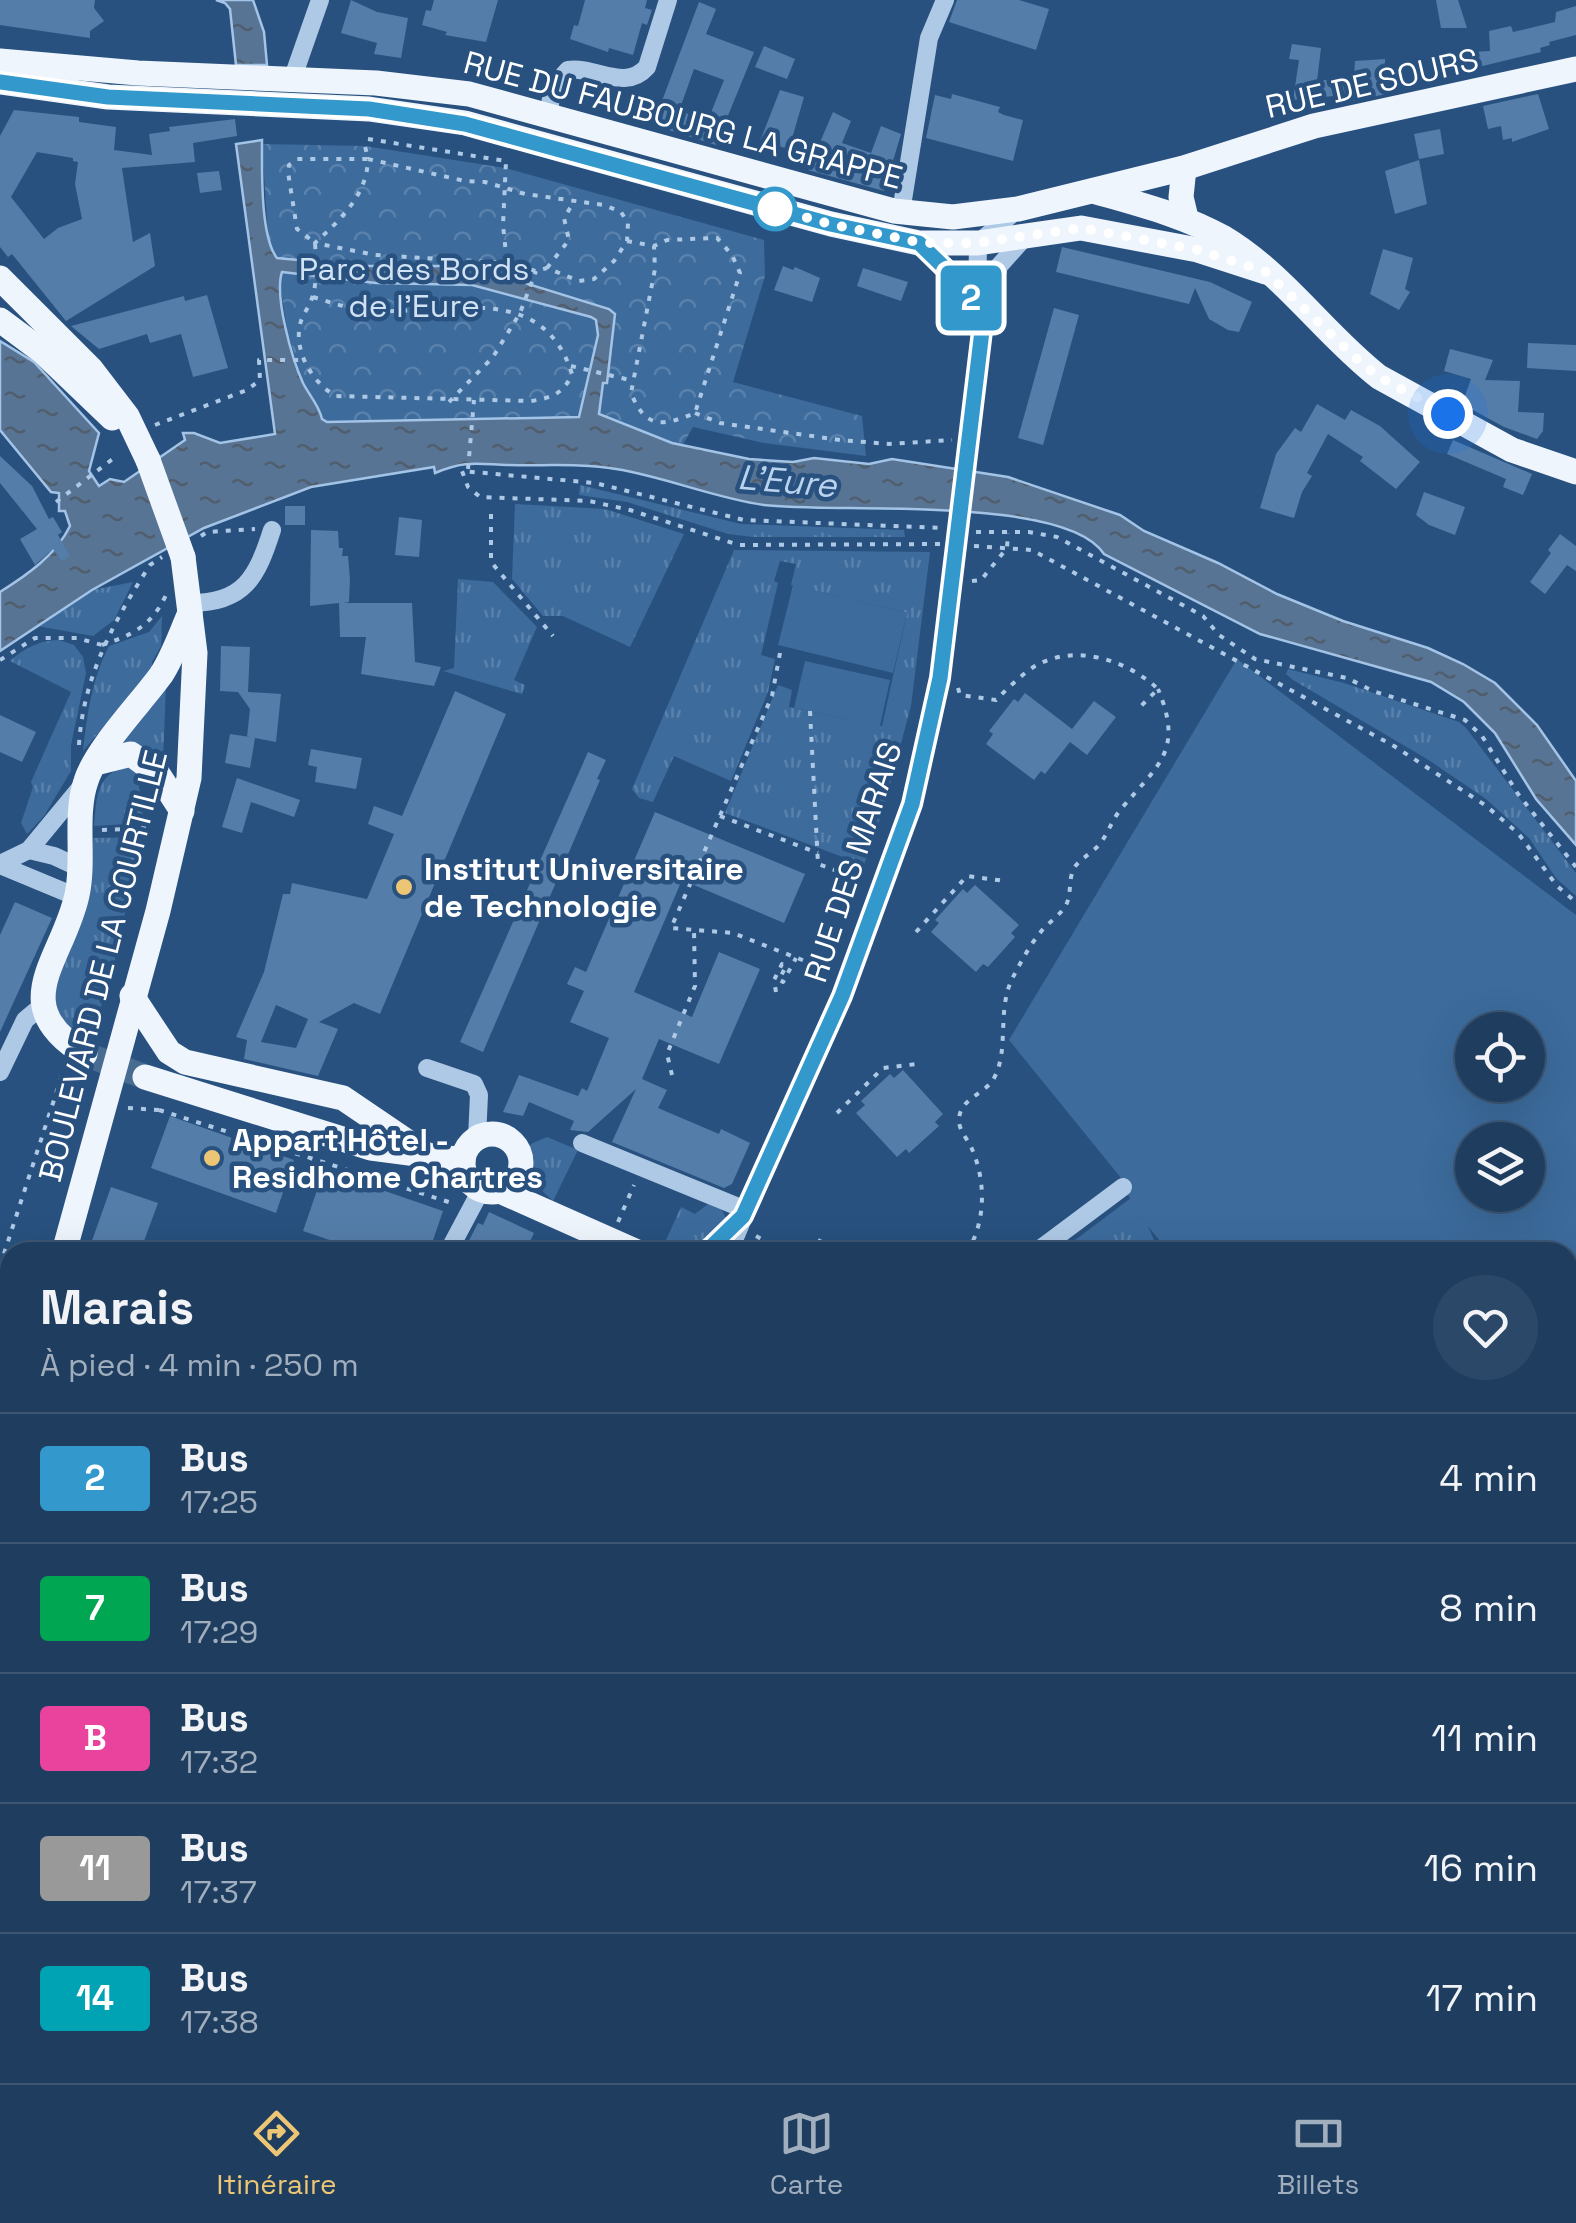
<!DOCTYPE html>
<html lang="fr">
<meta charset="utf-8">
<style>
:root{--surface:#1e3d5f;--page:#2b4868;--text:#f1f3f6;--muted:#a1aebd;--line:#3c5674;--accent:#edc675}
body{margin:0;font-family:"Space Grotesk",sans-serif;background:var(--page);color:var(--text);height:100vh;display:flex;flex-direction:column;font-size:38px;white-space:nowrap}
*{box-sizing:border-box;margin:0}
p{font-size:32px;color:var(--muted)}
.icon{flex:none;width:55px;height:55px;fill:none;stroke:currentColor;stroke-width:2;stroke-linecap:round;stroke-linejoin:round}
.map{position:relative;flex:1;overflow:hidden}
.sheet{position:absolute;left:0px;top:1242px;width:1578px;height:842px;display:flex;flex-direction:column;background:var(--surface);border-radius:30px 30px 0 0;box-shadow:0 10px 40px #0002,0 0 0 2px var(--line)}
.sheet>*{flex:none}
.badge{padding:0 20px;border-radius:8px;font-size:35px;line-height:65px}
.tools{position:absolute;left:1455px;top:1012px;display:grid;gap:20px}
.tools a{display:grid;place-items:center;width:90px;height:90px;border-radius:50%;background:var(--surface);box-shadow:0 10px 40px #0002,0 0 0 2px var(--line);font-size:50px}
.you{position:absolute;width:50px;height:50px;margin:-25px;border:8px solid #fff;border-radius:50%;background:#1a73e8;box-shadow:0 0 0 15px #1a73e833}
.map>.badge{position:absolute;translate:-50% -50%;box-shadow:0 0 0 5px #fff}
.round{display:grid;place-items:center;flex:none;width:105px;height:105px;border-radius:52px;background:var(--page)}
.headline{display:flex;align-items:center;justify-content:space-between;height:170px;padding:0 40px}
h1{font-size:48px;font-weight:700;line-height:75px}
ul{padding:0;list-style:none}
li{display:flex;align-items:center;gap:30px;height:130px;padding:0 40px;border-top:2px solid var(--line)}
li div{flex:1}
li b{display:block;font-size:38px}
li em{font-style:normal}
li .badge{min-width:110px;font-weight:700;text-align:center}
.dock{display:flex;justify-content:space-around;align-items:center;height:140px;border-top:2px solid var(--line);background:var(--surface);font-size:28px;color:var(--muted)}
.dock a{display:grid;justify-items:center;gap:5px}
.dock .selected{color:var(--accent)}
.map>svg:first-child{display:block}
.grass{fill:url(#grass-tufts)}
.park{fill:url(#park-crowns)}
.pitch{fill:#3c6b9c;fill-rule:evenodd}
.water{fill:url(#water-ripples);stroke:#a3c4e6;stroke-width:2.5;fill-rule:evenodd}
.building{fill:#547da9;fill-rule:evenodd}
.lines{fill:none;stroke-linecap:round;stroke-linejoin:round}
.major-tunnel{stroke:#486b92;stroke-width:25;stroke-dasharray:25 12;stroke-linecap:butt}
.path{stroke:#aec9e5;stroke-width:4;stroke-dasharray:5 8;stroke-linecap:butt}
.minor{stroke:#aec9e5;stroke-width:18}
.major{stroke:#eff5fd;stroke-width:25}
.minor-bridge{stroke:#aec9e5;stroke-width:18}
.major-bridge{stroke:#eff5fd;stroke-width:25}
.line-casing{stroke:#fff;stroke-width:22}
.line{stroke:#39c;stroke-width:15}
.walk{stroke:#fff;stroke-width:10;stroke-dasharray:0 18}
.stop-dot{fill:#fff;stroke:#39c;stroke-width:5}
.poi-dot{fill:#edc675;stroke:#28517f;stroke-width:4}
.labels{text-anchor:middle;stroke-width:9;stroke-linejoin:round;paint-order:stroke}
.street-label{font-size:32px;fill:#fff;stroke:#28517f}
.park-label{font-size:32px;fill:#d1e2f4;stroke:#28517f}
.poi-label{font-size:32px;font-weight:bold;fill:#fff;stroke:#28517f;text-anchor:start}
.water-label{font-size:35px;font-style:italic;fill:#bad3ed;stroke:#28517f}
</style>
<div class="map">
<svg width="1576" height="2083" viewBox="0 0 1576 2083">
<defs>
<pattern id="grass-tufts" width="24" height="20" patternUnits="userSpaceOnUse" patternTransform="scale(2.5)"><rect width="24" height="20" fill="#3c6b9c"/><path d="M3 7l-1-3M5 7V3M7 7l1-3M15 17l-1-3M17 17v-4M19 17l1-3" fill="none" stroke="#5981ab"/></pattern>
<pattern id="park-crowns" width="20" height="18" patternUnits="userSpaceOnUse" patternTransform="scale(2.5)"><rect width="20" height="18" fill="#3c6b9c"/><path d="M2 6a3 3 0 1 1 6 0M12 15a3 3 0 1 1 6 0" fill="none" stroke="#5981ab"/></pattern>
<pattern id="water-ripples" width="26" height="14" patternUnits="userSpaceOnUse" patternTransform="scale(2.5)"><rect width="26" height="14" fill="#587495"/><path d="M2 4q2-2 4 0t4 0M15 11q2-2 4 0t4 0" fill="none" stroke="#515e6d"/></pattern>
</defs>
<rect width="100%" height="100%" fill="#28517f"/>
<g class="grass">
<path d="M580 485 741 524 904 530 905 537H753L728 534 627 502 579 495Z"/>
<path d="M515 504 605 509 684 534 630 647 563 616H543L512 579Z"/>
<path d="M734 550 930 552 911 706 884 807 864 865 725 813 778 685 792 690 789 707 882 726 907 613 791 585 796 564 780 561 774 581 778 583 761 655 775 659 768 692 731 781 674 756 653 802 639 798 632 789Z"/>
<path d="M458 579 493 582 537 627 514 680 525 685 522 694 443 671 454 668Z"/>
<path d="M133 582 114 620 93 636 37 626 92 590Z"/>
<path d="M162 616 161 646 152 662V671L83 751C87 715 92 679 109 646L149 632Z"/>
<path d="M59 640 74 645 83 657 86 673 71 745V771L44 816 27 834 21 823 33 787 31 782 71 692 10 661C26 647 38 641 59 640Z"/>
<path d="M1288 669 1344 683 1459 722 1466 728 1576 873V896L1556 878 1529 838 1486 799 1427 759 1293 680 1286 674Z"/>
<path d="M166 683 163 762 111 752Z"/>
<path d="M125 766 137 770 145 780 138 784 144 805 142 823 94 826C97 798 95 777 125 766Z"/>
<path d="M141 837 115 960 91 1041C18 1010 78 936 88 884 92 870 91 853 93 838Z"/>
<path d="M547 1137 578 1150 553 1201C537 1187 518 1166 531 1144Z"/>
<path d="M1135 1195 1159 1252H1059Z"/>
<path d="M708 1204 722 1210 727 1220C711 1245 690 1256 661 1251L681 1207 695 1214Z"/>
<path d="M1576 1970V2067L1568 2055V1975Z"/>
</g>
<path class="park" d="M262 144 365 146 505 168 764 240 765 276 733 382 862 416 866 456 764 443 693 427 682 446 579 417 327 422 322 419 302 381 287 330 279 277 268 236Z"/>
<g class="pitch">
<path d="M793 585 907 613 893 673 778 645Z"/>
<path d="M1237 659 1576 915V1704L1568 1692V1252H1170C1150 1230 1131 1207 1121 1178L1009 1040ZM1472 1030H1528V1085H1472ZM1472 1140H1528V1195H1472Z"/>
<path d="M805 661 890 680 880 726 794 708Z"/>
</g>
<g class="water">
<path d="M216 0H253L264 32 267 65H236L230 9 225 3Z"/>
<path d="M262 140C262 168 260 237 277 258L364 266H470L609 309 615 314 607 383H603L599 414 672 443 749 459 793 462 814 458 869 464 892 459 1008 477 1120 515 1144 531 1218 563 1277 594 1343 621 1428 648 1463 664 1495 683 1537 725 1576 781V845L1536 799 1495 733 1464 702 1431 682 1260 634 1104 554C1065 494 834 514 764 505 714 498 666 477 616 469 581 463 544 466 509 465 476 464 466 460 435 473L434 467 311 487 204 528 92 590 0 651V592C27 575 56 555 70 526L65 511H59V493L51 492 0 430V341L34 362 99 433 89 471 99 486 110 479 124 482 185 440 183 433H194L220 443 275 434 236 144ZM282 272 376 283 472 285 591 317 596 320 598 335 579 417 327 422 322 419C319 405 309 395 303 383 292 359 274 296 282 272Z"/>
</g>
<g class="building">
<path d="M0 0H95L94 8 104 21 90 31V38L0 25Z"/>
<path d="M351 0 377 12 408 18 401 58 374 54 377 43 341 33Z"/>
<path d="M434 0H498L486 42 445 35 447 32 422 25 426 10 431 11Z"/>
<path d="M585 0H647L645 8 652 10 647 25 642 23 633 55 609 48 608 52 570 39 574 25 578 26Z"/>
<path d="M957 0H1019L1049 9 1036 50 949 22Z"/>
<path d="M1436 0H1458L1467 28H1441Z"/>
<path d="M699 2 716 9 706 34 754 52 716 145 653 125ZM694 69 724 80 708 120 679 111Z"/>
<path d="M1576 6V35L1549 42 1550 45 1540 48 1541 52 1458 72 1454 53 1490 51 1489 31 1511 26 1513 32 1555 22 1556 12Z"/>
<path d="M1292 44 1321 48 1317 81 1354 76 1355 61 1385 59 1386 94 1353 101 1354 94 1293 100 1299 60 1289 59Z"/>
<path d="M764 46 795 59 787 79 755 67Z"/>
<path d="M780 90 804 97 789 149 760 141Z"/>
<path d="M952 94 1000 107 998 112 1004 115 1023 120 1013 161 926 138 935 95 951 99Z"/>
<path d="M1538 94 1549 129 1512 142V138L1503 140 1501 126 1488 129 1483 106Z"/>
<path d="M14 110 79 117V122L116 127 114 150 152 155 149 134 170 131 169 127 235 119 237 136 193 143 195 162 122 168 133 242 150 233 155 266 66 321 12 254 8 257 0 247V136ZM37 152 73 158V161L78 162 75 184 82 219 58 228 44 239 11 197Z"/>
<path d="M833 112 851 121 842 143 871 153 881 126 901 134 884 191 808 170Z"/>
<path d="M1440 129 1444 154 1419 159 1414 134Z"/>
<path d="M1419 160 1427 204 1395 214 1385 171Z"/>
<path d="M219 171 222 190 200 193 197 173Z"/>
<path d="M1062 247 1210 282 1252 302 1239 332 1228 330 1209 319 1195 288 1189 304 1056 272Z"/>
<path d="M1383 249 1413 258 1405 289 1410 292 1399 310 1370 294Z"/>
<path d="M783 266 793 270 795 267 820 278 812 302 774 290Z"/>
<path d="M863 268 908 282 901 301 857 286Z"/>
<path d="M207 295 228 368 193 377 181 334 150 343 147 334 99 349 71 326 184 296 185 301Z"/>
<path d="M1054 308 1079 315 1043 445 1018 438Z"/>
<path d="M1528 343 1576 345V371L1527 368Z"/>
<path d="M1450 349 1493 360 1485 380 1520 381 1518 412 1544 413 1543 431 1537 439 1504 427 1462 404 1471 379 1444 371Z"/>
<path d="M1317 404 1345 420 1351 410 1380 426 1420 462 1396 489 1360 461 1363 457 1328 434 1307 473 1312 476 1302 492 1294 518 1260 508 1276 454 1295 428 1301 432Z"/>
<path d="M1453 440 1532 474 1523 495 1503 487 1506 479 1447 454Z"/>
<path d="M0 456 32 486 49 519 53 517 62 532 58 535 70 556 62 561 53 549 35 565 20 539 37 529 0 483Z"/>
<path d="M1424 492 1465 507 1455 535 1429 525 1416 515Z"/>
<rect x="285" y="506" width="20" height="19"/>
<path d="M399 517 422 520 419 557 395 555Z"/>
<path d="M311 530 338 531 339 548H343L342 556H348L350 579 349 602 344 603H412L415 662 441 667 434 686 361 674 366 637H340L339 603 310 606Z"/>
<path d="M1560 534 1576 546V571L1567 565 1545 594 1530 582 1551 553 1548 550Z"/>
<path d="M221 646 250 647 248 692 281 694 276 742 255 738 250 768 225 763 230 734 250 737H247L250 709 238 692 220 691Z"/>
<path d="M455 691 506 714 380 1014 354 1003 319 1022 338 1029 318 1076 244 1059 247 1040 236 1037 264 972 283 894H290L292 883 367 899 394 834 368 824 374 806 402 816ZM276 1005 308 1019 296 1048 261 1042Z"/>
<path d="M1025 693 1072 729 1094 701 1116 717 1087 755 1070 742 1045 774 1041 771 1034 780 986 744 993 734 989 731 1014 699 1018 702Z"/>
<path d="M0 715 36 732 22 762 0 752Z"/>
<path d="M311 749 362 758 356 789 315 782 317 767 308 765Z"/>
<path d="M588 752 606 760 597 779 600 780 483 1052 460 1042Z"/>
<path d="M237 778 300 800 294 817 251 802 242 833 222 827Z"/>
<path d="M655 812 805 874 784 923 682 880 634 992 692 1017 719 952 760 969 719 1064 659 1039 642 1079 667 1090 658 1108 719 1134 721 1129 750 1143 732 1184 724 1188 612 1142 636 1089 588 1132 570 1130 574 1121 529 1102 523 1116 503 1112 519 1075 578 1096 582 1088 587 1091 609 1038 570 1022 584 991 567 984 575 967 586 972Z"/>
<path d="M975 885 1019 925 1011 933 1015 937 988 967 983 964 976 972 931 932 939 923 935 920 963 889 967 893Z"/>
<path d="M15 902 52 918 0 1032V935Z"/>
<path d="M903 1070 943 1114 935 1122 939 1126 909 1153 906 1149 897 1157 856 1113 865 1105 861 1101 890 1074 894 1078Z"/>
<path d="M170 1116 294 1160 276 1213 151 1168Z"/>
<path d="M324 1170 443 1211 429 1252H365L303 1231Z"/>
<path d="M111 1187 158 1203 140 1252H88Z"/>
<path d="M489 1212 534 1233 525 1252H463L478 1223 483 1225Z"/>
</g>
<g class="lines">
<path class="major-tunnel" d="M85 1054 145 1077"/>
<g class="path">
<path d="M368 139 506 161 503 225 507 263"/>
<path d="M368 159 465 181 485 182 525 194 604 205 621 212 628 223 627 241 614 261 594 279 579 281 547 268 536 271 507 263 375 255 315 243C341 219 367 195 368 159Z"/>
<path d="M627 241 654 246 667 240 717 238 732 255 740 273 695 413C663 426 646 430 631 393L655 269 654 246"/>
<path d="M547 268 569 240 564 218 575 200"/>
<path d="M313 297C333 303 352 310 373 311 447 314 543 280 572 374 564 393 552 398 531 401L336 396C312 383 292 349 301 321 305 311 312 302 314 291 317 276 316 259 315 243L297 229 288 172 289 165 297 159H368L365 146"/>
<path d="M571 366 634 381"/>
<path d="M449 402 493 357 520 313 536 271"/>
<path d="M695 413 720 423 840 440 889 444 952 440"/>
<path d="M155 425 247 390 260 380 259 360H304"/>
<path d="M468 469 474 400"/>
<path d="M56 502 118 455"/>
<path d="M491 514V562L553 636"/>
<path d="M976 532H1029L1057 537 1203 616 1219 635 1255 659 1347 678 1373 691 1465 720 1482 736 1518 794 1576 867"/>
<path d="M201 536 207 532 255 529"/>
<path d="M940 544 739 545 630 510 589 501 480 497 468 487 462 471 595 483 744 520 942 528"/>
<path d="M974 546 1032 550 1394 746 1485 805 1518 833 1557 886 1576 902"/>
<path d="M972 581 981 580 1007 548 1008 533"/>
<path d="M102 645C133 635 152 625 166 595"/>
<path d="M780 653 772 696 671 928 733 933 833 972"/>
<path d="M0 660 35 638H77L102 645"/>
<path d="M958 688 960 695 996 700C1007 689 1019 677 1032 668 1072 642 1126 659 1158 689L1139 708"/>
<path d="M810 711 818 864 840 872"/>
<path d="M79 745C83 677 114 621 150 565L162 557"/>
<path d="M720 816 818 853"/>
<path d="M102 830 147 828"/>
<path d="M916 932 967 876 1005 881"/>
<path d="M776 992 774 980 782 964 786 966 779 980 783 982 796 958"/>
<path d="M672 1075 667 1054 695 986 694 930"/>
<path d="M128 1108 159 1110"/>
<path d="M159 1110 455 1204"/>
<path d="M837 1113 883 1068 917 1064"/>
<path d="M618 1222 634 1185"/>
<path d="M756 1236 785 1252"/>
<path d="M796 1252 816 1239 841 1252"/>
<path d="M967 1252C986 1222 986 1181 972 1149 969 1141 960 1132 959 1122 958 1097 987 1095 995 1076 1009 1048 997 1011 1012 979 1020 964 1029 946 1040 933 1047 923 1060 916 1066 905 1072 893 1068 880 1074 868 1080 859 1089 855 1097 847 1107 837 1111 821 1121 809 1158 765 1184 751 1158 689"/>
<path d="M0 1266 65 1066"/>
<path d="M0 1289 10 1286"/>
<path d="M0 1348 10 1323"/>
<path d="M1568 1531 1576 1521"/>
</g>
<g class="minor">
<path d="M293 77 320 0"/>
<path d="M548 116 553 87 568 70C596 66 625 92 647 67L668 0"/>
<path d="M901 212 929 38 945 0"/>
<path d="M919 243 957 279 977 306"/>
<path d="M977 305 978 243 1018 209"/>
<path d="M963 496 983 331 999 266 1025 237"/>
<path d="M191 603C244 603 257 577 272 530"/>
<path d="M29 850 54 856 80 868"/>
<path d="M0 864 29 850 81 787"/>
<path d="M0 865 77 897"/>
<path d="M427 1068 474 1084 479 1095 477 1138"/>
<path d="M0 1072 25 1020 43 1005"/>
<path d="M582 1143 746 1210"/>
<path d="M448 1252 481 1190"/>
<path d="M707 1252 733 1228"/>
<path d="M729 1252 781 1128 842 996 912 803 940 677 955 561"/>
<path d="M1036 1252 1123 1187"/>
<path d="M1568 1943 1576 1937"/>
<path d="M0 2041 10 2046"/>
<path d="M70 2075 86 2083"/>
<path d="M902 2075 909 2083"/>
<path d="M989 2075 996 2083"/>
<path d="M456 2083 461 2075"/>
<path d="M788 2083 790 2075"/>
<path d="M1370 2083 1381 2075"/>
</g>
<g class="major">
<path d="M0 61 138 73 376 83 469 94 894 211 953 217 1018 209 1184 168 1314 126 1576 69"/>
<path d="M0 82 108 97 369 109 465 123 831 224 919 243H978L1081 228 1198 250 1266 272"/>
<path d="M1184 168 1181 197 1186 218"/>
<path d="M1093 191C1138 204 1183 215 1224 238 1284 274 1325 335 1379 377L1512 450 1576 472"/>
<path d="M0 278 91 369 127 416 148 460"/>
<path d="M0 320 43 352 112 418"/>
<path d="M95 763 131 754 158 774 182 811"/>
<path d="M132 996 169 1052 185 1062 343 1098 427 1155"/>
<path d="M85 1054C4 1005 63 960 77 895 85 859 74 816 86 781 96 749 140 704 161 675 173 657 181 633 190 613"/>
<path d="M145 1077 371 1148 463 1160"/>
<circle cx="492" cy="1163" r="29"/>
<path d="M500 1191 637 1252"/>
<path d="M64 1252 158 911 189 778 195 653 183 557"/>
<path d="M0 1412 10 1393"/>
<path d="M1111 2075 1114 2083"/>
</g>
<path class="minor-bridge" d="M955 561 963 496"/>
<path class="major-bridge" d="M148 460 183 557"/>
</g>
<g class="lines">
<defs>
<path id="line" d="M0 82 108 97 369 109 465 124 830 224 919 243 957 280 977 306 982 331 940 678 912 804 842 996 743 1216 706 1252"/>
</defs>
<use href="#line" class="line-casing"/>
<use href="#line" class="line"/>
<path class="walk" d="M775 209 765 206 830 224 922 243H978L1081 228 1198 250 1266 272 1360 362 1379 377 1448 414"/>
</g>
<circle class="stop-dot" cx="775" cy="209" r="20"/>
<g class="poi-dot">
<circle cx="404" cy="887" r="10"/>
<circle cx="212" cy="1158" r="10"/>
</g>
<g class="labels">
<g class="street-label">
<text transform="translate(1372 83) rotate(-13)" y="11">RUE DE SOURS</text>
<text transform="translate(683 120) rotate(15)" y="11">RUE DU FAUBOURG LA GRAPPE</text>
<text transform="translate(853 862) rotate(-72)" y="11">RUE DES MARAIS</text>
<text transform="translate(103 966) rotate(-76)" y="11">BOULEVARD DE LA COURTILLE</text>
</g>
<g class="park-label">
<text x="414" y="280">Parc des Bords<tspan x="414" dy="37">de l'Eure</tspan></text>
</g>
<g class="poi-label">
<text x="424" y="880">Institut Universitaire<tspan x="424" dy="37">de Technologie</tspan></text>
<text x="232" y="1151">Appart Hôtel -<tspan x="232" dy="37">Residhome Chartres</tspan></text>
</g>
<g class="water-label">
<text transform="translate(787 481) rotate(5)" y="12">L'Eure</text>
</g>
</g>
</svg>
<div class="tools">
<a><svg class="icon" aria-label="locate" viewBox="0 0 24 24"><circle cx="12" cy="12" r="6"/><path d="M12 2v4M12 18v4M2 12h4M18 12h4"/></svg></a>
<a><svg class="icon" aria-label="layers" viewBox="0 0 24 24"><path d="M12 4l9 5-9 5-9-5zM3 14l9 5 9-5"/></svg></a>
</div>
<div class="you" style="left:1448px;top:414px"></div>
<b class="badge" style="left:971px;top:298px;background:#39c;color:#fff">2</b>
<section class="sheet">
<div class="headline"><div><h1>Marais</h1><p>À pied · 4 min · 250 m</p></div><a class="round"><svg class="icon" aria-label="heart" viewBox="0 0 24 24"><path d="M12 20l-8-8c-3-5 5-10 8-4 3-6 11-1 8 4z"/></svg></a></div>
<ul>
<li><span class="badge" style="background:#39c;color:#fff">2</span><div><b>Bus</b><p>17:25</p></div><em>4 min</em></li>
<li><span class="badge" style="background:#00a651;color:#fff">7</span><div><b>Bus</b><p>17:29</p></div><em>8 min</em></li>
<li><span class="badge" style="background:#e9439e;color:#fff">B</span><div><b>Bus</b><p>17:32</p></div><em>11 min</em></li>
<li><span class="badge" style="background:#999;color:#fff">11</span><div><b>Bus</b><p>17:37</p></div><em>16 min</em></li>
<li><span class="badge" style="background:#00a3b4;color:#fff">14</span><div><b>Bus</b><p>17:38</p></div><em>17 min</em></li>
</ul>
</section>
</div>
<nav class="dock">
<a class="selected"><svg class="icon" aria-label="directions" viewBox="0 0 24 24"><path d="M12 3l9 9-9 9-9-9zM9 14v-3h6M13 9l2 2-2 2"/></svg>Itinéraire</a>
<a><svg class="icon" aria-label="map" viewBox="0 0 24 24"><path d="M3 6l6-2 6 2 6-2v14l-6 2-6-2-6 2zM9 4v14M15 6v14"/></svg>Carte</a>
<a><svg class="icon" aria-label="tickets" viewBox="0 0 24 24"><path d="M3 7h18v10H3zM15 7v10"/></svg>Billets</a>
</nav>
